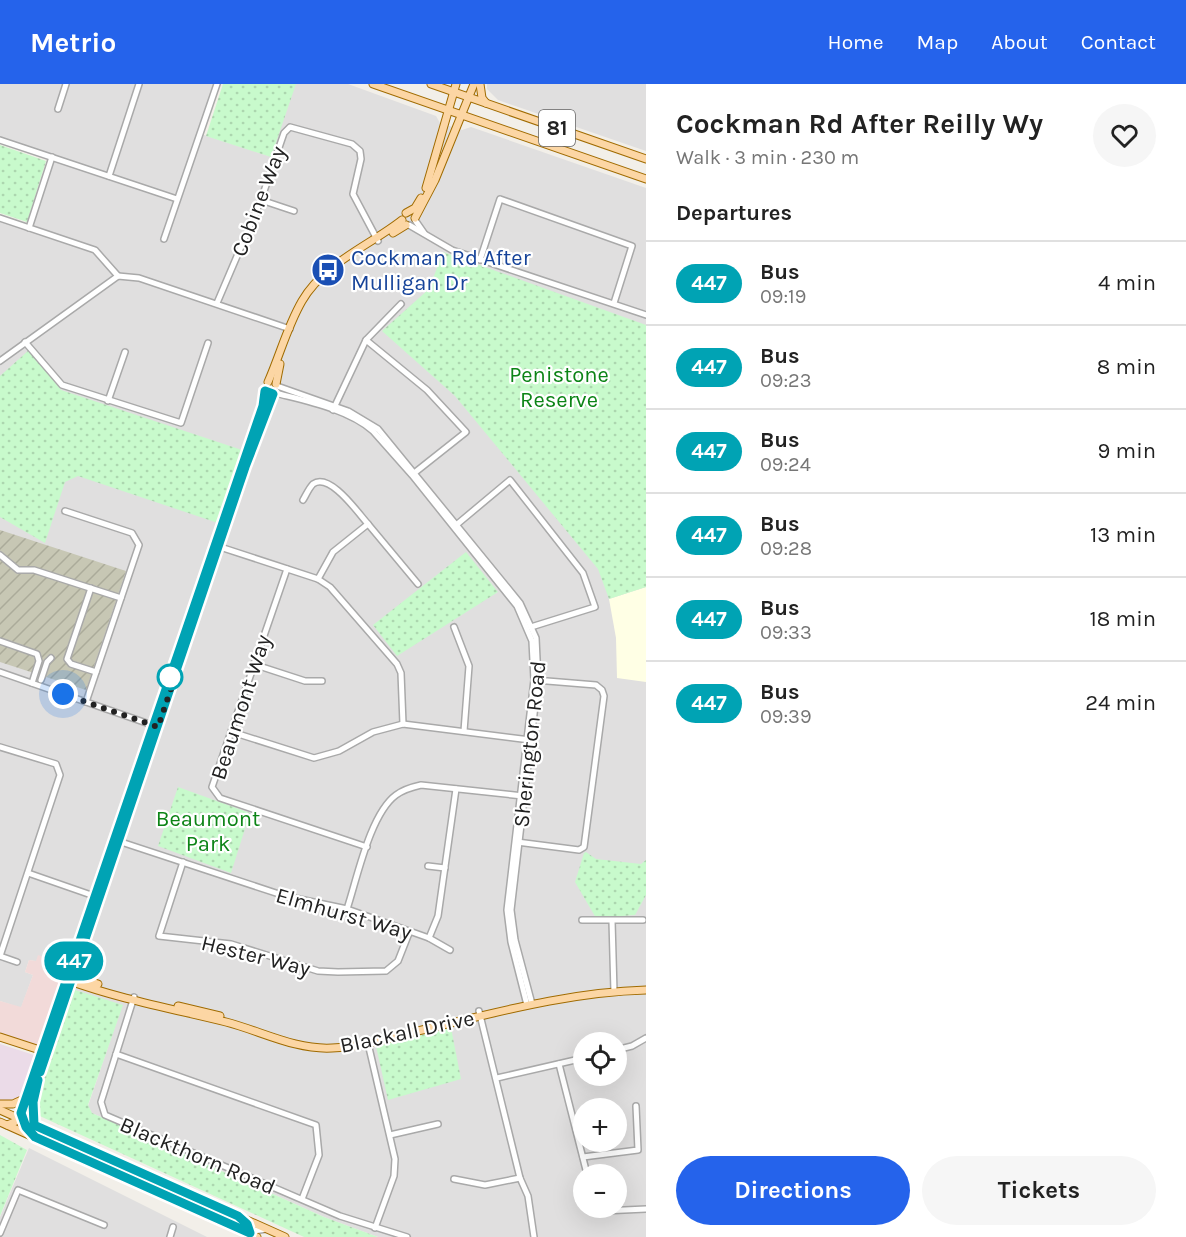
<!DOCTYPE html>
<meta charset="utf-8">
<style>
:root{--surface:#fff;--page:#f6f6f6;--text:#222;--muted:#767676;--line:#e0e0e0;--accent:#2563eb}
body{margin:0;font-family:Karla,sans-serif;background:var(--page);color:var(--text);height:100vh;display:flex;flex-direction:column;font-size:22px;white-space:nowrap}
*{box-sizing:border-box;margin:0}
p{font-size:20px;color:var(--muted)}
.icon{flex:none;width:33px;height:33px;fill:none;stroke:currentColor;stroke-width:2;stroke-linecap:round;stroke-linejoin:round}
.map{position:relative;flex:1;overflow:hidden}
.sheet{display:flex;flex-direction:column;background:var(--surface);width:540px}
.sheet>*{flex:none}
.badge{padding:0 12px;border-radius:20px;font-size:21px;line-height:39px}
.fabs{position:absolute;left:573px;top:948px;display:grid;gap:12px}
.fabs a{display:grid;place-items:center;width:54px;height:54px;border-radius:50%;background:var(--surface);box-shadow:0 6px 24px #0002;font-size:30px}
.you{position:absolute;width:30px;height:30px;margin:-15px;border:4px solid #fff;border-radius:50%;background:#1a73e8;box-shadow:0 0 0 9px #1a73e833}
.map>.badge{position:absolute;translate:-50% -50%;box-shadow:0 0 0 3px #fff}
h2{padding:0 30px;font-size:22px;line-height:54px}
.round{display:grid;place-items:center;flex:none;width:63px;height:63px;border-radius:32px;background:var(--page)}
.head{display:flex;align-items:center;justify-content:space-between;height:102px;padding:0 30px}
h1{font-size:28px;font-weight:700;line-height:45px}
.primary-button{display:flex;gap:12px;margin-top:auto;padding:12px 30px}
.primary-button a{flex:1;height:69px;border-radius:36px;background:var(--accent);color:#fff;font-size:24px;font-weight:700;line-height:69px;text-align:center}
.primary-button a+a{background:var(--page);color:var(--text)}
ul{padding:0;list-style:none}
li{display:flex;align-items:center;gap:18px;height:84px;padding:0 30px;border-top:2px solid var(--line)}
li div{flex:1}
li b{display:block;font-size:22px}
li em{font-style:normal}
li .badge{min-width:66px;font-weight:700;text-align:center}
header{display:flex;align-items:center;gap:36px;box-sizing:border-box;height:84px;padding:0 30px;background:var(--accent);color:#fff}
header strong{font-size:28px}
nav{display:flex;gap:33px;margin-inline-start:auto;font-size:21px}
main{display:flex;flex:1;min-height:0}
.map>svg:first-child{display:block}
.residential{fill:#e0dfdf;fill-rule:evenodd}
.commercial{fill:#f2dad9}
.industrial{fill:#ebdbe8}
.education{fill:#ffffe5}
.construction{fill:url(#construction-furrows)}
.park{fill:url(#park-dots)}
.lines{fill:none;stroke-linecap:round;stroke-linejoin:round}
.minor-casing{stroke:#a9a9a9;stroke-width:8}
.major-casing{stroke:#a06b00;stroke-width:9}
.minor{stroke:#fff;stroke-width:5}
.major{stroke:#fcd6a4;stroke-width:7}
.line-casing{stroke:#fff;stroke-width:14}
.line{stroke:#00a3b4;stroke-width:9}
.walk{stroke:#222;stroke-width:6;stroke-dasharray:0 10.8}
.stop-dot{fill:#fff;stroke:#00a3b4;stroke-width:3}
.labels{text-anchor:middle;stroke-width:4.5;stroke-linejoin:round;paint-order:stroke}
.shield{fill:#fff;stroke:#646464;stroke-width:1.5}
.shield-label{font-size:21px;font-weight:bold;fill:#222}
.street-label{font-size:22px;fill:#222;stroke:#fff}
.transit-label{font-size:22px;fill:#164399;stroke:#fff;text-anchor:start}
.park-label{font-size:22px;fill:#0c8416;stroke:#fff}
</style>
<header>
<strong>Metrio</strong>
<nav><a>Home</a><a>Map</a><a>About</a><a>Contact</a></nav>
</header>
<main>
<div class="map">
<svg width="646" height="1153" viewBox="0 0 646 1153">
<defs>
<pattern id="construction-furrows" width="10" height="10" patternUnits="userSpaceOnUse" patternTransform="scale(1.5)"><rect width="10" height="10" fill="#c7c7b4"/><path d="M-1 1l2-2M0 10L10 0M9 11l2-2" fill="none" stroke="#abab9a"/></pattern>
<pattern id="park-dots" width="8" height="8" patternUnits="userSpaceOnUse" patternTransform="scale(1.5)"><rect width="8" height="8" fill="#c8facc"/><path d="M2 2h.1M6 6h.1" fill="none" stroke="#acd6af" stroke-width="1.8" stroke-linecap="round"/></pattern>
</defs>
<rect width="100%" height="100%" fill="#f2efe9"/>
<g class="residential">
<path d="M0 0H218L201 50 269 72 294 0H348L436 32 440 39 462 46 471 43 646 104V1153H378L324 1133 92 1029 88 1022 122 922 72 905 63 894 68 882 29 876 25 888 33 891 21 924 0 917V131L28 141 49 75 0 59ZM584 958H616V992H584ZM584 1024H616V1058H584ZM584 1090H616V1124H584Z"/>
<path d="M487 0H646V67L498 16 487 5Z"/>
<path d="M29 1064 207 1153H0V1133Z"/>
</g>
<path class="commercial" d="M38 871 68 881 41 965 0 951V917L21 923 33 891 25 888 29 876 36 877Z"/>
<path class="industrial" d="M0 960 37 972 19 1025 0 1016Z"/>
<path class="education" d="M646 503V598L617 594 616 554 609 515Z"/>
<path class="construction" d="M0 446 126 487 86 606 0 578Z"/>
<g class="park">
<path d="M223 0H296L271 73 206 52Z"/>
<path d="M0 61 46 77 27 138 0 129Z"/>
<path d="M443 168 646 241V503L609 515 598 485 455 312 382 247 429 205Z"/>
<path d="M29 266 61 306 242 366 218 439 78 392 65 398 45 459 0 433V292Z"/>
<path d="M466 468 498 508 397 572 373 541Z"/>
<path d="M178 703 250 729 231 789 158 762Z"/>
<path d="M586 768 596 775 641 780 646 776V811L635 831 596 834 575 798 584 769Z"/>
<path d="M72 905 123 921 88 1021 92 1029 324 1133 378 1153H304L31 1028Z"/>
<path d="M451 944 461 995 388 1016 376 962Z"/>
<path d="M0 1051 27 1066 0 1132Z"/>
</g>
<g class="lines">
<defs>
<g id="minor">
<path d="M58 25 66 0"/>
<path d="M0 56 177 115"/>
<path d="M109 92 139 0"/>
<path d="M261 116 294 127"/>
<path d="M0 134 95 166 118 192"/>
<path d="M415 136 424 149"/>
<path d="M409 141 452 166 646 231"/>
<path d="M29 144 52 73"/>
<path d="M164 155 217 0"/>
<path d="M480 176 500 115 632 162 614 219"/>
<path d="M217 219 261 116 284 49 290 43 352 60 360 67 361 75 353 110 378 157"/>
<path d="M366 256 427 306 466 348 413 390"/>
<path d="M25 258 62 301 181 339 208 259"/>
<path d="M0 277 118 192 139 194 290 245"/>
<path d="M277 302 348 327 378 345 520 519 536 554 538 596 511 826 515 856 532 920"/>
<path d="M275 309C306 317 348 325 373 347L412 391 517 522 532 557 534 596 507 826 511 858 527 921"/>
<path d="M108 317 125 268"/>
<path d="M333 326 366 256 401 220"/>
<path d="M303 416C306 411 309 404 313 400 330 388 358 429 368 440"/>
<path d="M65 427 132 449 139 461 86 618"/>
<path d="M455 442 510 396 583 489 595 523 531 543"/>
<path d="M214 461 318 495 330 503 397 580 401 589 403 640"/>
<path d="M0 471 18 486H34L121 514"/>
<path d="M287 485 212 703 220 714 367 763"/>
<path d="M318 495 333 468 368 440 418 500"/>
<path d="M91 504 67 575 71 580 96 588"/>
<path d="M454 543 469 582 464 647"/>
<path d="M0 557 37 570 39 577 32 599"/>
<path d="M253 580 305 597H322"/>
<path d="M0 588 158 643"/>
<path d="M41 596 47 578 51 574"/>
<path d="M232 648 314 674 339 667 373 648 403 640 530 656"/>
<path d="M0 663 56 680 60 691 0 872"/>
<path d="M115 756 285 812 347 825 429 854 438 832 456 705"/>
<path d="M517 758 579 766 584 763 604 612 602 606 596 601 535 596"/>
<path d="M183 778 159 852 231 860 318 887 338 888 386 887 398 877 409 849"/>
<path d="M428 782 445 784"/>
<path d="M28 789 97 813"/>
<path d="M347 825C357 795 370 730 396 711 404 705 412 703 421 701L523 712"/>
<path d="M582 836H643"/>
<path d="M612 837 614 908"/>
<path d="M429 854 450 866"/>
<path d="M0 872 17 878"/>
<path d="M134 913 101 1018 105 1031 340 1132 407 1153"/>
<path d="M479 927 520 1094 528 1112 534 1153"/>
<path d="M367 955 395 1075 394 1092 375 1144"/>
<path d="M616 966 632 962 646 954"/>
<path d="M116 970 316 1041 319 1071 302 1115"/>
<path d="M559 980 587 1090"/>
<path d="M497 994 584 974"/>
<path d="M390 1051 438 1040"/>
<path d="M583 1073 638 1066 636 1022"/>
<path d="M454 1095 485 1101 520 1094"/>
<path d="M596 1124 603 1127 646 1125"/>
<path d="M241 1135 249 1144 250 1153"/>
<path d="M0 1149 18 1106 104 1141"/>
<path d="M170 1153 173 1143"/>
<path d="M246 1153 253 1147 266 1145"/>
</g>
<g id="major">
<path d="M373 0 646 95"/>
<path d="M431 0 646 75"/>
<path d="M480 0 482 14 486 19"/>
<path d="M426 104 456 0"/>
<path d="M406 129 415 124 421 114"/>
<path d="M415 134 435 96 474 0"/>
<path d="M393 149 406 141"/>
<path d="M268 298C280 271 287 243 302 217 324 179 369 162 402 136"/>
<path d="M276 300 280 280"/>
<path d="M251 365 273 310"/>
<path d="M88 848 108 787"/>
<path d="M69 891 98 900"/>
<path d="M67 896C119 915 173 925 226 938 261 947 295 966 332 964 364 963 395 952 426 945 498 928 571 908 646 906"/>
<path d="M178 922 220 932"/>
<path d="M0 953 46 968"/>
<path d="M34 1016V1041"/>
<path d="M0 1020H13L26 1014"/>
<path d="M0 1026 285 1153"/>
<path d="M0 1038 257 1153"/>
<path d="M7 1041C31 1033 30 1020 37 998"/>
<path d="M35 1053 26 1043 21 1029 263 322 265 307"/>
</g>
</defs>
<use href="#minor" class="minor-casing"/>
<use href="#major" class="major-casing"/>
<use href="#minor" class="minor"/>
<use href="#major" class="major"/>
</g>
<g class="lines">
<defs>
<path id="line" d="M38 996 33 1018 34 1041 238 1132 247 1140 250 1149 35 1053 26 1043 21 1029 263 322 265 307 273 310 245 383 40 988"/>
</defs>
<use href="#line" class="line-casing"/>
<use href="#line" class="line"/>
<path class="walk" d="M63 610 158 643 177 587 170 593"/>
</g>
<defs>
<symbol id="bus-disc" viewBox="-11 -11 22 22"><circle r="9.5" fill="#1a4fb4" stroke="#fff"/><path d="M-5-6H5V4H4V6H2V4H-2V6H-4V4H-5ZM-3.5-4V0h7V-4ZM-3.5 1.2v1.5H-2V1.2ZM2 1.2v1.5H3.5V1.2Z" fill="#fff"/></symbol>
</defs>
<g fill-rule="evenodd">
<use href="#bus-disc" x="309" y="167" width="38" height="38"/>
</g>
<circle class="stop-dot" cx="170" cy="593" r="12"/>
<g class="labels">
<rect class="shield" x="539" y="26" width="36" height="36" rx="4.5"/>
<g class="shield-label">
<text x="557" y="51">81</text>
</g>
<g class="street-label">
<text transform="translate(258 117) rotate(-69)" y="8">Cobine Way</text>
<text transform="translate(240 623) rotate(-72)" y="8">Beaumont Way</text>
<text transform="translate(529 660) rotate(-84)" y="8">Sherington Road</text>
<text transform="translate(344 829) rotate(16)" y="8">Elmhurst Way</text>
<text transform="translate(256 871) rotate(14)" y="8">Hester Way</text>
<text transform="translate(407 947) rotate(-12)" y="8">Blackall Drive</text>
<text transform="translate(198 1071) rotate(23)" y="8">Blackthorn Road</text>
</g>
<g class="transit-label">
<text x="351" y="181">Cockman Rd After<tspan x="351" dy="25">Mulligan Dr</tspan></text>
</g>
<g class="park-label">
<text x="559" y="298">Penistone<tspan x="559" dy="25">Reserve</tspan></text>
<text x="208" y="742">Beaumont<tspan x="208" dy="25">Park</tspan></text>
</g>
</g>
</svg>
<div class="fabs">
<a><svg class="icon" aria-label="locate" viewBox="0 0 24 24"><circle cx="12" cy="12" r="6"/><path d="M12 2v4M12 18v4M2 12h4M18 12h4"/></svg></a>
<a>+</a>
<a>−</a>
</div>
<div class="you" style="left:63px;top:610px"></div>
<b class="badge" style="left:74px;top:877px;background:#00a3b4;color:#fff">447</b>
</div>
<section class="sheet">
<div class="head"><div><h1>Cockman Rd After Reilly Wy</h1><p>Walk · 3 min · 230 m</p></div><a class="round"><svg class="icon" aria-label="heart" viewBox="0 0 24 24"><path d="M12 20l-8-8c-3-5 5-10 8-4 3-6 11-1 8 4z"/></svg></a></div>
<h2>Departures</h2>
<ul>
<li><span class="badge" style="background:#00a3b4;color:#fff">447</span><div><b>Bus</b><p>09:19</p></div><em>4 min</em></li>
<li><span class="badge" style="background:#00a3b4;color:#fff">447</span><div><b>Bus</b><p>09:23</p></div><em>8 min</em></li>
<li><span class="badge" style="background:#00a3b4;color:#fff">447</span><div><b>Bus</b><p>09:24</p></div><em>9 min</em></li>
<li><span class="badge" style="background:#00a3b4;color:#fff">447</span><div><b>Bus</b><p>09:28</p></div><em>13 min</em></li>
<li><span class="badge" style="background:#00a3b4;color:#fff">447</span><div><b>Bus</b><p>09:33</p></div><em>18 min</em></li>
<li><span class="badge" style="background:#00a3b4;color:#fff">447</span><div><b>Bus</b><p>09:39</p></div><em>24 min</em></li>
</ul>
<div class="primary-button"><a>Directions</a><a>Tickets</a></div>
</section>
</main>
